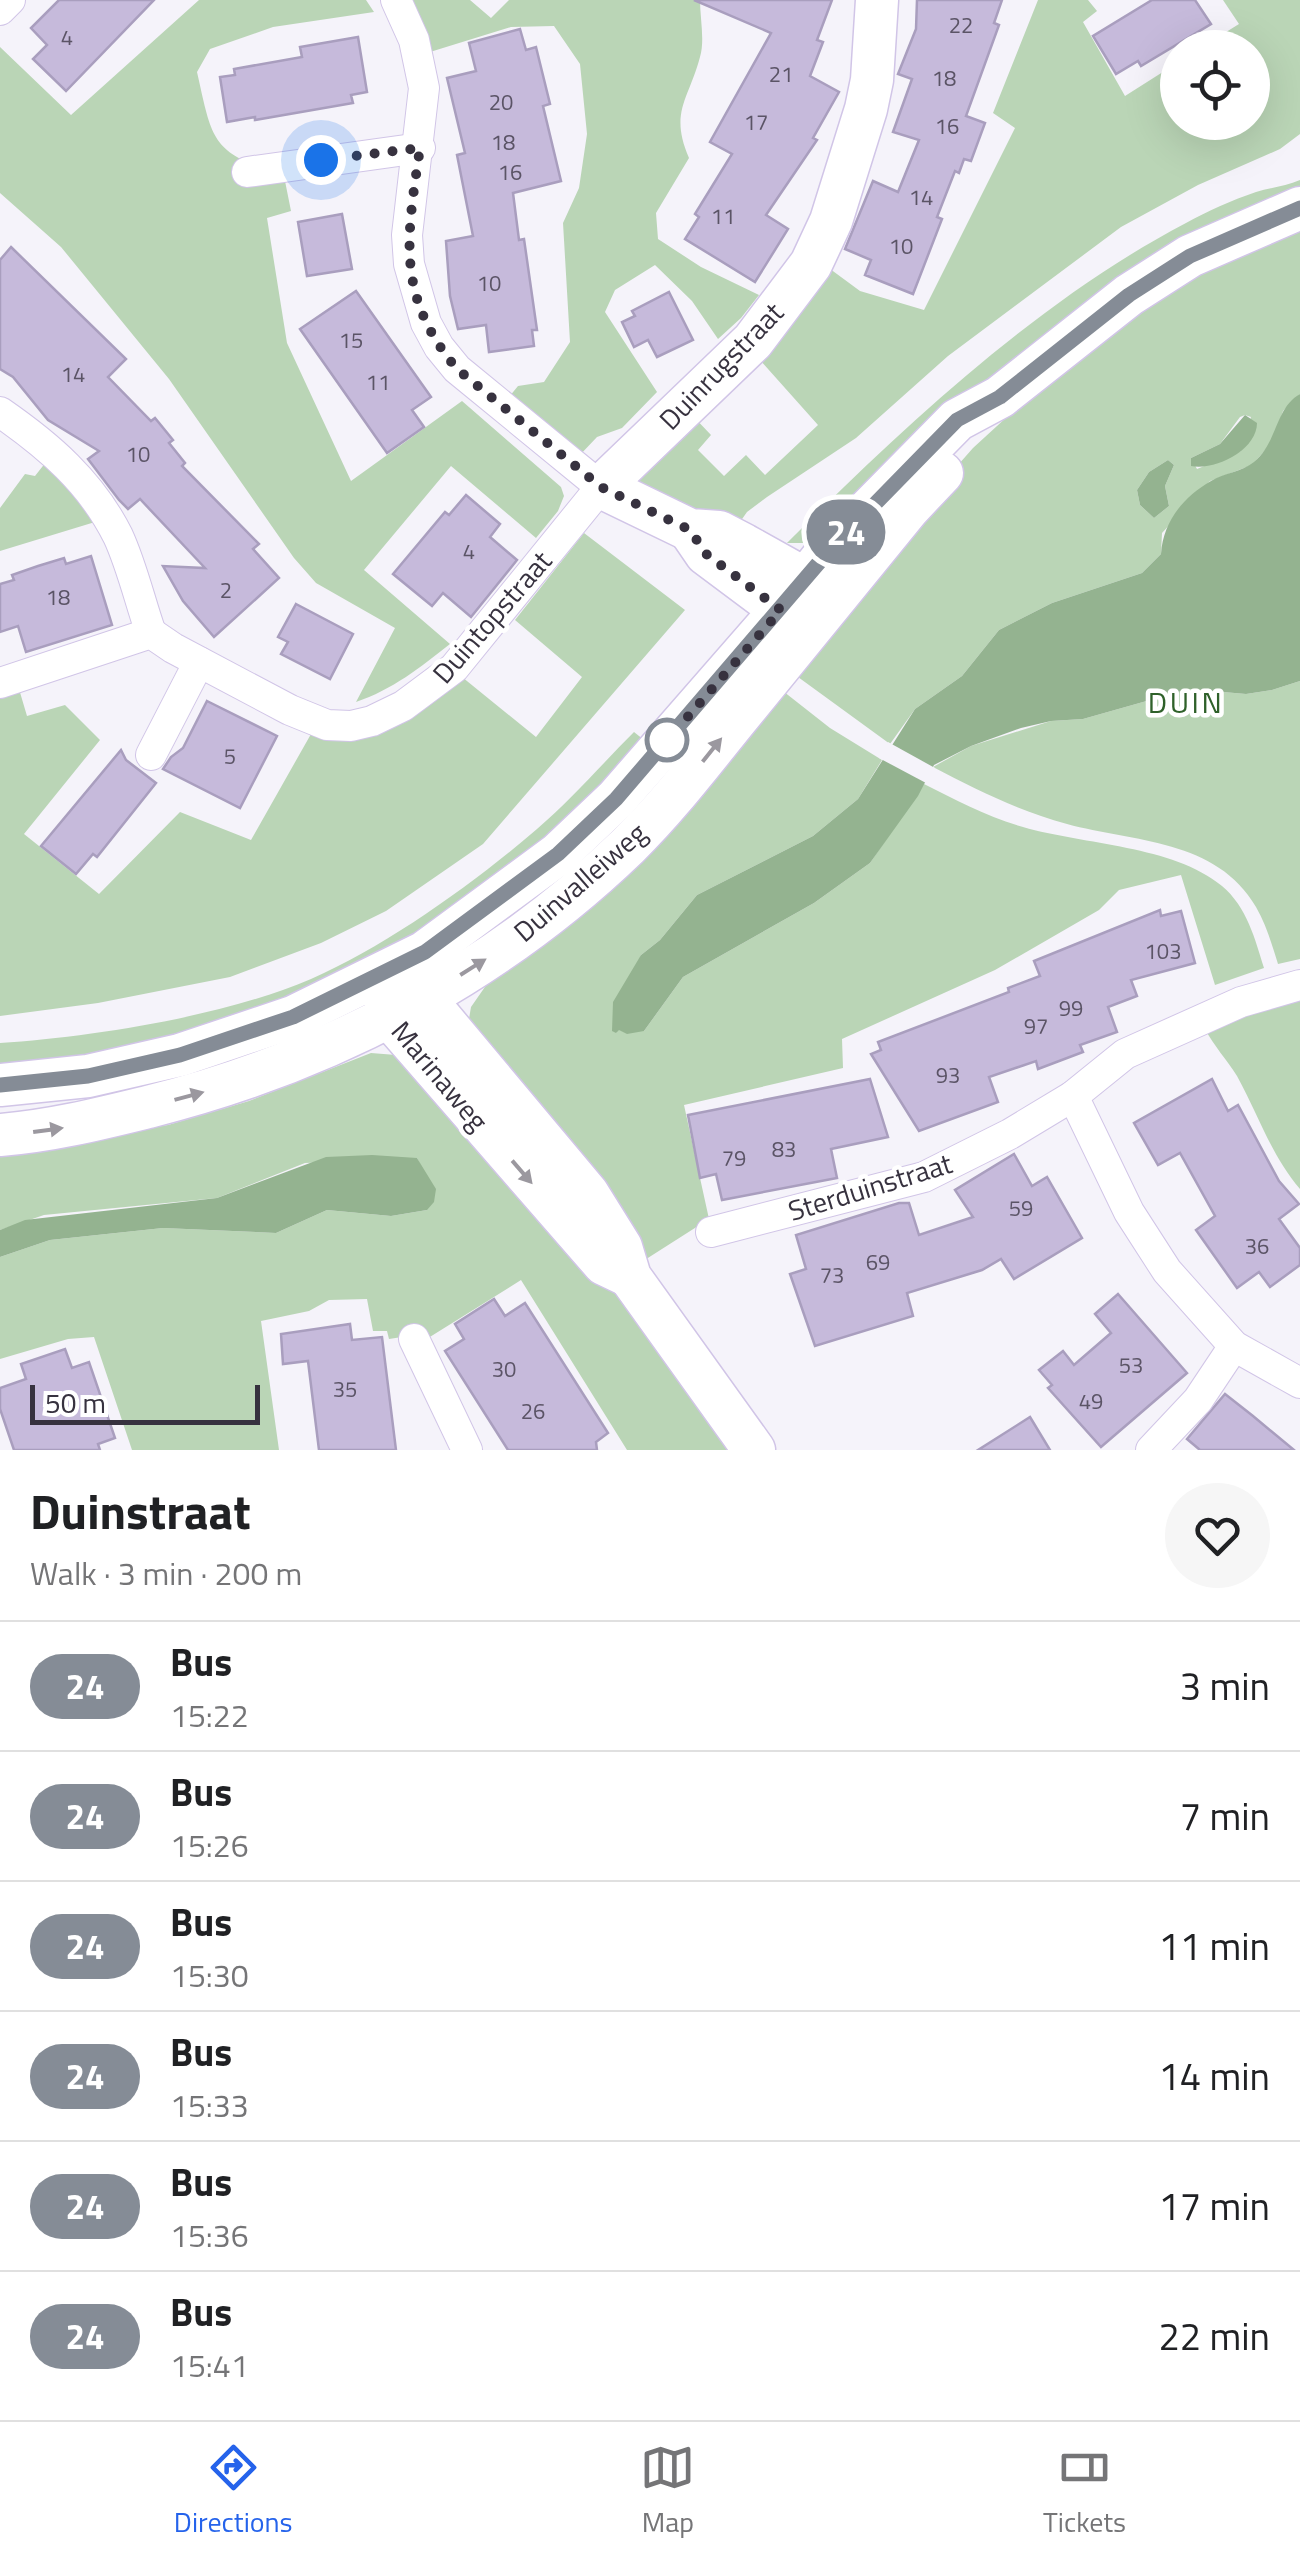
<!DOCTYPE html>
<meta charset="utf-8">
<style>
:root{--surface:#fff;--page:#f6f6f6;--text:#202124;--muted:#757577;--line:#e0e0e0;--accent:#2563eb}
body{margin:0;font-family:"Titillium Web",sans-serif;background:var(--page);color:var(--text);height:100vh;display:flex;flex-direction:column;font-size:38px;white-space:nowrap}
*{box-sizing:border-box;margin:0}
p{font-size:32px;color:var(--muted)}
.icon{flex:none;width:55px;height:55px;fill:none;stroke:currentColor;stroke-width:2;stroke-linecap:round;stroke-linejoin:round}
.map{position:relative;height:1450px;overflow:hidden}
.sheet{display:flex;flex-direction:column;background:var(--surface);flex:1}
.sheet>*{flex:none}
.badge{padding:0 20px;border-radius:32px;font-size:35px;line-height:65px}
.controls{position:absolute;left:1160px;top:30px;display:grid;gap:20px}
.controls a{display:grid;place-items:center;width:110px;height:110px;border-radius:50%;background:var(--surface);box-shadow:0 10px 40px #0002;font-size:50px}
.scale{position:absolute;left:30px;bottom:25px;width:230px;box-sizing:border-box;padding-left:10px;border:5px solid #37323f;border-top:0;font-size:28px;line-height:35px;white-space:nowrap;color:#37323f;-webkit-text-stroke:8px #fff;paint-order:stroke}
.you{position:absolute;width:50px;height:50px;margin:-25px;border:8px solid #fff;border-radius:50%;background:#1a73e8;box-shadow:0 0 0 15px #1a73e833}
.map>.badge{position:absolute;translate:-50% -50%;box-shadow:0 0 0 5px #fff}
.round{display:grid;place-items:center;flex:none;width:105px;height:105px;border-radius:52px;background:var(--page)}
.headline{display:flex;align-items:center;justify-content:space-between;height:170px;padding:0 30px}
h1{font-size:48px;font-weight:700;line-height:75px}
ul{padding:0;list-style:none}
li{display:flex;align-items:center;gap:30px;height:130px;padding:0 30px;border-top:2px solid var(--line)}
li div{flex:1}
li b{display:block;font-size:38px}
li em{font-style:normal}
li .badge{min-width:110px;font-weight:700;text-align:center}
.tab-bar{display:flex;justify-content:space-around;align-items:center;height:140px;border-top:2px solid var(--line);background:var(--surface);font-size:28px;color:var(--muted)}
.tab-bar a{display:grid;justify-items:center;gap:5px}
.tab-bar .on{color:var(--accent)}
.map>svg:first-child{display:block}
.green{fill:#bad5b6;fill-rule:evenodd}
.water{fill:#94b390}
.pier{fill:#f5f3fa}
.building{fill:#c6badb;stroke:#a99ebe;stroke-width:2.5}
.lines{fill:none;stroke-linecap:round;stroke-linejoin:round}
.street-casing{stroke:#d1c5e7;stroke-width:32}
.secondary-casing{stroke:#d1c5e7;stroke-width:45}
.street{stroke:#fff;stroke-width:30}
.secondary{stroke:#fff;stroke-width:42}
.oneway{fill:#9b989f}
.line-casing{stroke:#fff;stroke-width:22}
.line{stroke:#858c96;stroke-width:15}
.walk{stroke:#37323f;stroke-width:10;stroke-dasharray:0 18}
.stop-dot{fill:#fff;stroke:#858c96;stroke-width:5}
.labels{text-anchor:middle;stroke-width:9;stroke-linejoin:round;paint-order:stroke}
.number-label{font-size:22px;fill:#5b5466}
.street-label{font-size:28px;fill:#37323f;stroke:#fff}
.neighbourhood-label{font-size:30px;letter-spacing:2.5px;fill:#2f612a;stroke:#fff}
</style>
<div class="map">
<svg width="1300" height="1450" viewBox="0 0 1300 1450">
<rect width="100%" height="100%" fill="#f5f3fa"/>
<g class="green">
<path d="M199 0H366L374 12 273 27 210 49 197 72C213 143 211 152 284 176L291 211 267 218 287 343 351 481 462 401 561 487 564 496 558 511 536 538 451 466 364 570 450 644C421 667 392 690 356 702L395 628 316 583 294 558 169 379 61 247 0 193V47L71 115Z"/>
<path d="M411 0H470L491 18 509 0H700C700 18 705 41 700 57 689 99 669 112 689 158L656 213 658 239 701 267 759 295 741 318 718 339 692 301 655 265 615 290 605 312 657 392 622 428 597 437 578 457 509 397 518 386 544 382 570 342 563 223 579 188 587 134 580 64 554 26 511 27 430 52Z"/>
<path d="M1038 0H1088L1097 11 1083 22 1125 96 1177 63 1178 122H1252V48L1202 47 1239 24 1223 0H1300V134L1280 149 1198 185 1121 227 948 356 856 438 767 497 747 512 735 529 640 484 638 476 692 415 711 435 698 450 724 476 746 455 765 475 818 425 760 360 822 263 860 291 924 310 1015 128 993 113Z"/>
<path d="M1300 180V193L820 543H787C903 427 1039 300 1186 223 1208 211 1232 200 1256 192 1270 188 1286 186 1300 180Z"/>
<path d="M1300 226V394L1283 411 1273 441 1252 465 1210 481 1162 533 1161 554 1142 573 1052 603 999 630 962 676 915 709 890 744 787 669 862 574 973 448 1046 381 1186 279ZM1245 415 1251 417 1241 451 1197 469 1191 458 1220 444 1240 417ZM1168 460 1174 465 1165 486 1169 506 1154 518 1140 505 1137 490 1149 472Z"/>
<path d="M46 462 74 492 95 522 0 551V508L25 474 35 476Z"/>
<path d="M584 533 685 610 483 844 386 911 321 943 230 977 98 1003 0 1016V693L19 689 27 716 65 705 100 740 24 834 99 894 180 812 251 840 311 734 462 677 536 737 582 677 515 620Z"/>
<path d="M1300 681V959L1278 964C1272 945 1266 924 1256 907 1217 839 1133 842 1067 824 1019 811 977 790 933 767L971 746 1051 721 1083 719 1189 689 1246 694 1272 690Z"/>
<path d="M774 684 830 728 882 760 858 799 813 836 697 895 660 940 641 955 616 1033 618 1029 644 1031 683 977 814 903 870 863 924 784C956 800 988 817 1023 827 1085 845 1172 845 1222 886 1247 907 1255 939 1264 968L1215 985 1181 875 1119 890 1099 910 995 970 842 1039 843 1068 684 1105 709 1219 640 1263 469 1019 471 1007 487 984Z"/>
<path d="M634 732 644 740 525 869 277 1016 0 1075V1043C93 1037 225 1016 311 979 388 945 473 884 537 829 572 799 602 764 634 732Z"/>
<path d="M1300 998V1189C1270 1153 1259 1116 1237 1076 1227 1060 1214 1046 1205 1029Z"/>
<path d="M371 1053 396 1055 627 1300 735 1450H627L521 1280 425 1340 421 1334 389 1339 387 1331H373L367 1299 329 1300 309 1311 261 1321 279 1450H132L94 1337 68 1339 0 1359V1257L50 1240 163 1228 276 1233 327 1210 391 1216 427 1210 423 1170 417 1158 305 1163 217 1198 44 1215 0 1230V1149L168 1125 249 1101Z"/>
</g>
<g class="water">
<path d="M1300 394V681L1272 690 1246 694 1189 689 1083 719 1051 721 1021 728 971 746 934 765 918 796 870 863 814 903 683 977 644 1031 627 1034 619 1030 616 1033 612 1031 613 1002 641 955 660 940 697 895 813 836 858 799 915 709 962 676 999 630 1052 603 1142 573 1161 554C1163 522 1183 497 1211 481 1224 473 1242 472 1254 462 1278 442 1275 408 1300 394Z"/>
<path d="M1245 415 1257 423C1257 450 1215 471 1191 466V458L1220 444Z"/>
<path d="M1168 460 1174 465 1165 486 1169 506 1154 518 1140 505 1137 490 1149 472Z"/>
<path d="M372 1155 417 1158 436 1189 434 1202 427 1210 391 1216 327 1210 276 1233 163 1228 50 1240 0 1257V1230L25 1220 217 1198 326 1157Z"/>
</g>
<path class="pier" d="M888 742 935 768 926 783 879 758Z"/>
<g class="building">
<path d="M59 0H154L66 91 33 59 47 45 31 28Z"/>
<path d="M694 0H832L817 40 823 42 810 76 839 92 813 138 817 140 766 215 788 229 755 282 685 239 699 217 695 214 732 154 710 142 771 33Z"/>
<path d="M917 0H1002L994 23 999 25 966 116 985 123 971 161 964 159 959 173 955 171 937 217 942 219 913 294 865 275 871 260 845 249 873 181 898 192 919 140 893 132 912 79 898 74 916 29Z"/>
<path d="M1152 0H1195L1211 24 1141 66 1138 61 1116 74 1093 36Z"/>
<path d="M520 29 526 50 536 47 550 104 543 106 561 181 513 193 519 240 524 239 537 330H532L534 346 489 352 486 325 458 329 450 296 446 241 473 236 457 155 465 153 447 78 476 71 469 43Z"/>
<path d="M358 37 367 92 351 95 353 103 255 120V117L227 122 220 77 235 75 234 69 302 57 300 47Z"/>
<path d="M342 214 352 269 307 276 298 222Z"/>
<path d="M11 247 126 359 108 377 151 421 155 418 173 440 169 443 185 463 182 466 259 544 253 549 279 578 214 637 183 601 163 566 205 568 140 499 128 509 119 500 88 459 99 451 48 420 13 377 0 369V260Z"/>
<path d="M356 291 431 397 412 410 424 427 387 453 300 329Z"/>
<path d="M669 292 693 340 657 357 648 340 634 347 622 322 635 316 632 311Z"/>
<path d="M466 495 500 524 490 537 517 560 471 617 443 593 432 606 393 574 445 512 449 515Z"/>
<path d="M91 556 112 625 26 652 18 626 0 632V584L14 580 12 575 38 566 64 558 66 564Z"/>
<path d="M296 604 353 634 330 679 281 654 288 642 278 637Z"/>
<path d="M207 701 277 736 240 808 163 769 171 757 183 748Z"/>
<path d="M121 750 126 760 156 783 97 857 93 854 76 874 41 846Z"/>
<path d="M1160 910 1161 916 1181 911 1195 963 1131 980 1137 996 1108 1007 1117 1032 1080 1045 1083 1052 1038 1069 1036 1061 989 1077 998 1102 919 1131 871 1054 881 1050 878 1042 1009 992 1008 988 1040 976 1034 961Z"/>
<path d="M870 1079 888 1137 831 1149 837 1178 722 1200 716 1174 700 1178 688 1115Z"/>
<path d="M1212 1079 1228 1111 1238 1105 1279 1181 1299 1204 1279 1219 1300 1248V1265L1270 1287 1259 1272 1237 1288 1196 1230 1215 1216 1180 1153 1158 1165 1134 1123Z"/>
<path d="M1014 1154 1032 1186 1047 1177 1082 1238 1014 1279 1001 1259 982 1270 907 1293 913 1316 815 1346 790 1274 806 1269 796 1235 899 1203H909L919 1235 973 1217 955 1190Z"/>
<path d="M1118 1294 1187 1373 1101 1447 1048 1388 1052 1385 1039 1370 1063 1351 1074 1365 1111 1333 1095 1314Z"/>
<path d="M494 1299 505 1316 525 1303 608 1433 596 1442 597 1450H508L445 1351 464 1339 455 1324Z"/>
<path d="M350 1324 352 1340 382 1337 396 1450H319L308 1361 283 1364 281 1334Z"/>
<path d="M65 1349 72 1368 89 1362 115 1438 98 1444 100 1450H14L0 1409V1388L26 1379 21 1364Z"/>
<path d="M1225 1394 1253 1416 1294 1450H1200L1187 1439Z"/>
<path d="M1030 1417 1050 1450H978Z"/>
</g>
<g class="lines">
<defs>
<g id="street">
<path d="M0 10 10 0"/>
<path d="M247 172 420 148"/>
<path d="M0 412C49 446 91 482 118 536 132 566 140 602 151 633"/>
<path d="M0 683 151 633 173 648 290 710 327 725 351 726 372 721 403 706 454 668 601 487 457 369 439 347 426 323 409 264 407 235 424 88 414 40 396 0"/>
<path d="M151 755 199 662"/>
<path d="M1073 1096 1129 1212 1167 1271 1234 1346 1300 1383"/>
<path d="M711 1232 924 1177 1010 1134 1073 1096 1125 1054 1241 1002 1300 985"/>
<path d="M414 1339 467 1450"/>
<path d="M1151 1450 1198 1400 1234 1346"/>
</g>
<g id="secondary">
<path d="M693 535 706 554 781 610H808"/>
<path d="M820 601 805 579 744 545 719 532 690 530 601 487 753 341 811 264 831 221 866 109 872 80 877 0"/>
<path d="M399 986 424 998 588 1194 621 1247 630 1277 754 1450"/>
<path d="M384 995 390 1018 604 1264 625 1274"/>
<path d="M0 1085 88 1076 180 1055 293 1017 425 952 558 854 616 799 781 610 827 552 957 420 1000 397 1129 295 1190 256 1300 208"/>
<path d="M0 1135C51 1131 99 1119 148 1107 328 1062 494 975 628 846 669 806 705 758 741 714 797 645 853 576 909 508L942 473"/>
</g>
</defs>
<use href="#street" class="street-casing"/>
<use href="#secondary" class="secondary-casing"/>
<use href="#street" class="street"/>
<use href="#secondary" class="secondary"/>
</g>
<defs><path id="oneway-solid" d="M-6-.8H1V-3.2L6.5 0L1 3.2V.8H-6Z" transform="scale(2.5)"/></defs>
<g class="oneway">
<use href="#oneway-solid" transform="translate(712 750) rotate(-51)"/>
<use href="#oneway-solid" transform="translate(473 967) rotate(-32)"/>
<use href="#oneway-solid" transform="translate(189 1096) rotate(-15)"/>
<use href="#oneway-solid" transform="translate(48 1130) rotate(-8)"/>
<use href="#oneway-solid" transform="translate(522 1172) rotate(49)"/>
</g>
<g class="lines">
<defs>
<path id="line" d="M0 1085 88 1076 180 1055 293 1017 425 952 558 854 616 799 828 552 957 420 1000 397 1129 295 1190 256 1300 208"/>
</defs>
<use href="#line" class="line-casing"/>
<use href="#line" class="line"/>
<path class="walk" d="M321 160 420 148C407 236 395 295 457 369L601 487 690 530 706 554 781 610 664 744 667 740"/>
</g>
<circle class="stop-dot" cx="667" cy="740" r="20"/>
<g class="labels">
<g class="number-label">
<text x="961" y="33">22</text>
<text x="67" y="45">4</text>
<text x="781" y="82">21</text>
<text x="944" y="86">18</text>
<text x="501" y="110">20</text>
<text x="756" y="130">17</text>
<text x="947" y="134">16</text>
<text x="503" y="150">18</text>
<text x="510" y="180">16</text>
<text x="921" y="205">14</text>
<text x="723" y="224">11</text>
<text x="901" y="254">10</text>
<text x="489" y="291">10</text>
<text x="351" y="348">15</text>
<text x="73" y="382">14</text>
<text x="378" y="390">11</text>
<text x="138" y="462">10</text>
<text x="469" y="559">4</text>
<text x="226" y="598">2</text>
<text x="58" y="605">18</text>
<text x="230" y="764">5</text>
<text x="1163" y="959">103</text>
<text x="1071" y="1016">99</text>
<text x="1036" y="1034">97</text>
<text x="948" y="1083">93</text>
<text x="784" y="1157">83</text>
<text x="734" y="1166">79</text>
<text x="1021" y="1216">59</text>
<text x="1257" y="1254">36</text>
<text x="878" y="1270">69</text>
<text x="832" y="1283">73</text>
<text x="1131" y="1373">53</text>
<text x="504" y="1377">30</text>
<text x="345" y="1397">35</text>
<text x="1091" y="1409">49</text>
<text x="533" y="1419">26</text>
</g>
<g class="street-label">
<text transform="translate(721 366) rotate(-46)" y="10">Duinrugstraat</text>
<text transform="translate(492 617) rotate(-49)" y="10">Duintopstraat</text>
<text transform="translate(580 882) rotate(-41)" y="10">Duinvalleiweg</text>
<text transform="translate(440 1076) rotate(50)" y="10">Marinaweg</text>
<text transform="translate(870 1187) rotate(-17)" y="10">Sterduinstraat</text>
</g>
<g class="neighbourhood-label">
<text x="1186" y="713">DUIN</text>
</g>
</g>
</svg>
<div class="controls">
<a><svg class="icon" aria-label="locate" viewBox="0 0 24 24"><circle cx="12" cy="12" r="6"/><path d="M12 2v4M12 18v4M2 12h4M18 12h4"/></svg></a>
</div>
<div class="scale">50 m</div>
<div class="you" style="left:321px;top:160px"></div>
<b class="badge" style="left:846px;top:532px;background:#858c96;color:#fff">24</b>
</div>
<section class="sheet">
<div class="headline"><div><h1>Duinstraat</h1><p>Walk · 3 min · 200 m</p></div><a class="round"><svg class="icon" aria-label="heart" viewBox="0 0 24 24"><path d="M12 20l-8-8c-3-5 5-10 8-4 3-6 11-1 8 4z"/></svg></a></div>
<ul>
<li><span class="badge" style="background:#858c96;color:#fff">24</span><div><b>Bus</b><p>15:22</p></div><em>3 min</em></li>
<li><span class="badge" style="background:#858c96;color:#fff">24</span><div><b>Bus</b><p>15:26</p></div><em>7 min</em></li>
<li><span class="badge" style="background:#858c96;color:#fff">24</span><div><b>Bus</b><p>15:30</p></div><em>11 min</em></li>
<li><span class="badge" style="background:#858c96;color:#fff">24</span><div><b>Bus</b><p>15:33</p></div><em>14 min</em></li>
<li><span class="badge" style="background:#858c96;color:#fff">24</span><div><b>Bus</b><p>15:36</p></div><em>17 min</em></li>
<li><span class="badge" style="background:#858c96;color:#fff">24</span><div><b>Bus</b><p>15:41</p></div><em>22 min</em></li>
</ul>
</section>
<nav class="tab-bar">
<a class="on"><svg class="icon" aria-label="directions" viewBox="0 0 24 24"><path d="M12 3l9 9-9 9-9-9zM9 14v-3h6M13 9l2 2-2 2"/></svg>Directions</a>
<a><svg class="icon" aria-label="map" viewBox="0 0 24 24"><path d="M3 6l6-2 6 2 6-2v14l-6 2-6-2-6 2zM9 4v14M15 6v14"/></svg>Map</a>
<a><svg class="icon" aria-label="tickets" viewBox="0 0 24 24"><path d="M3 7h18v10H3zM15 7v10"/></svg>Tickets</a>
</nav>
